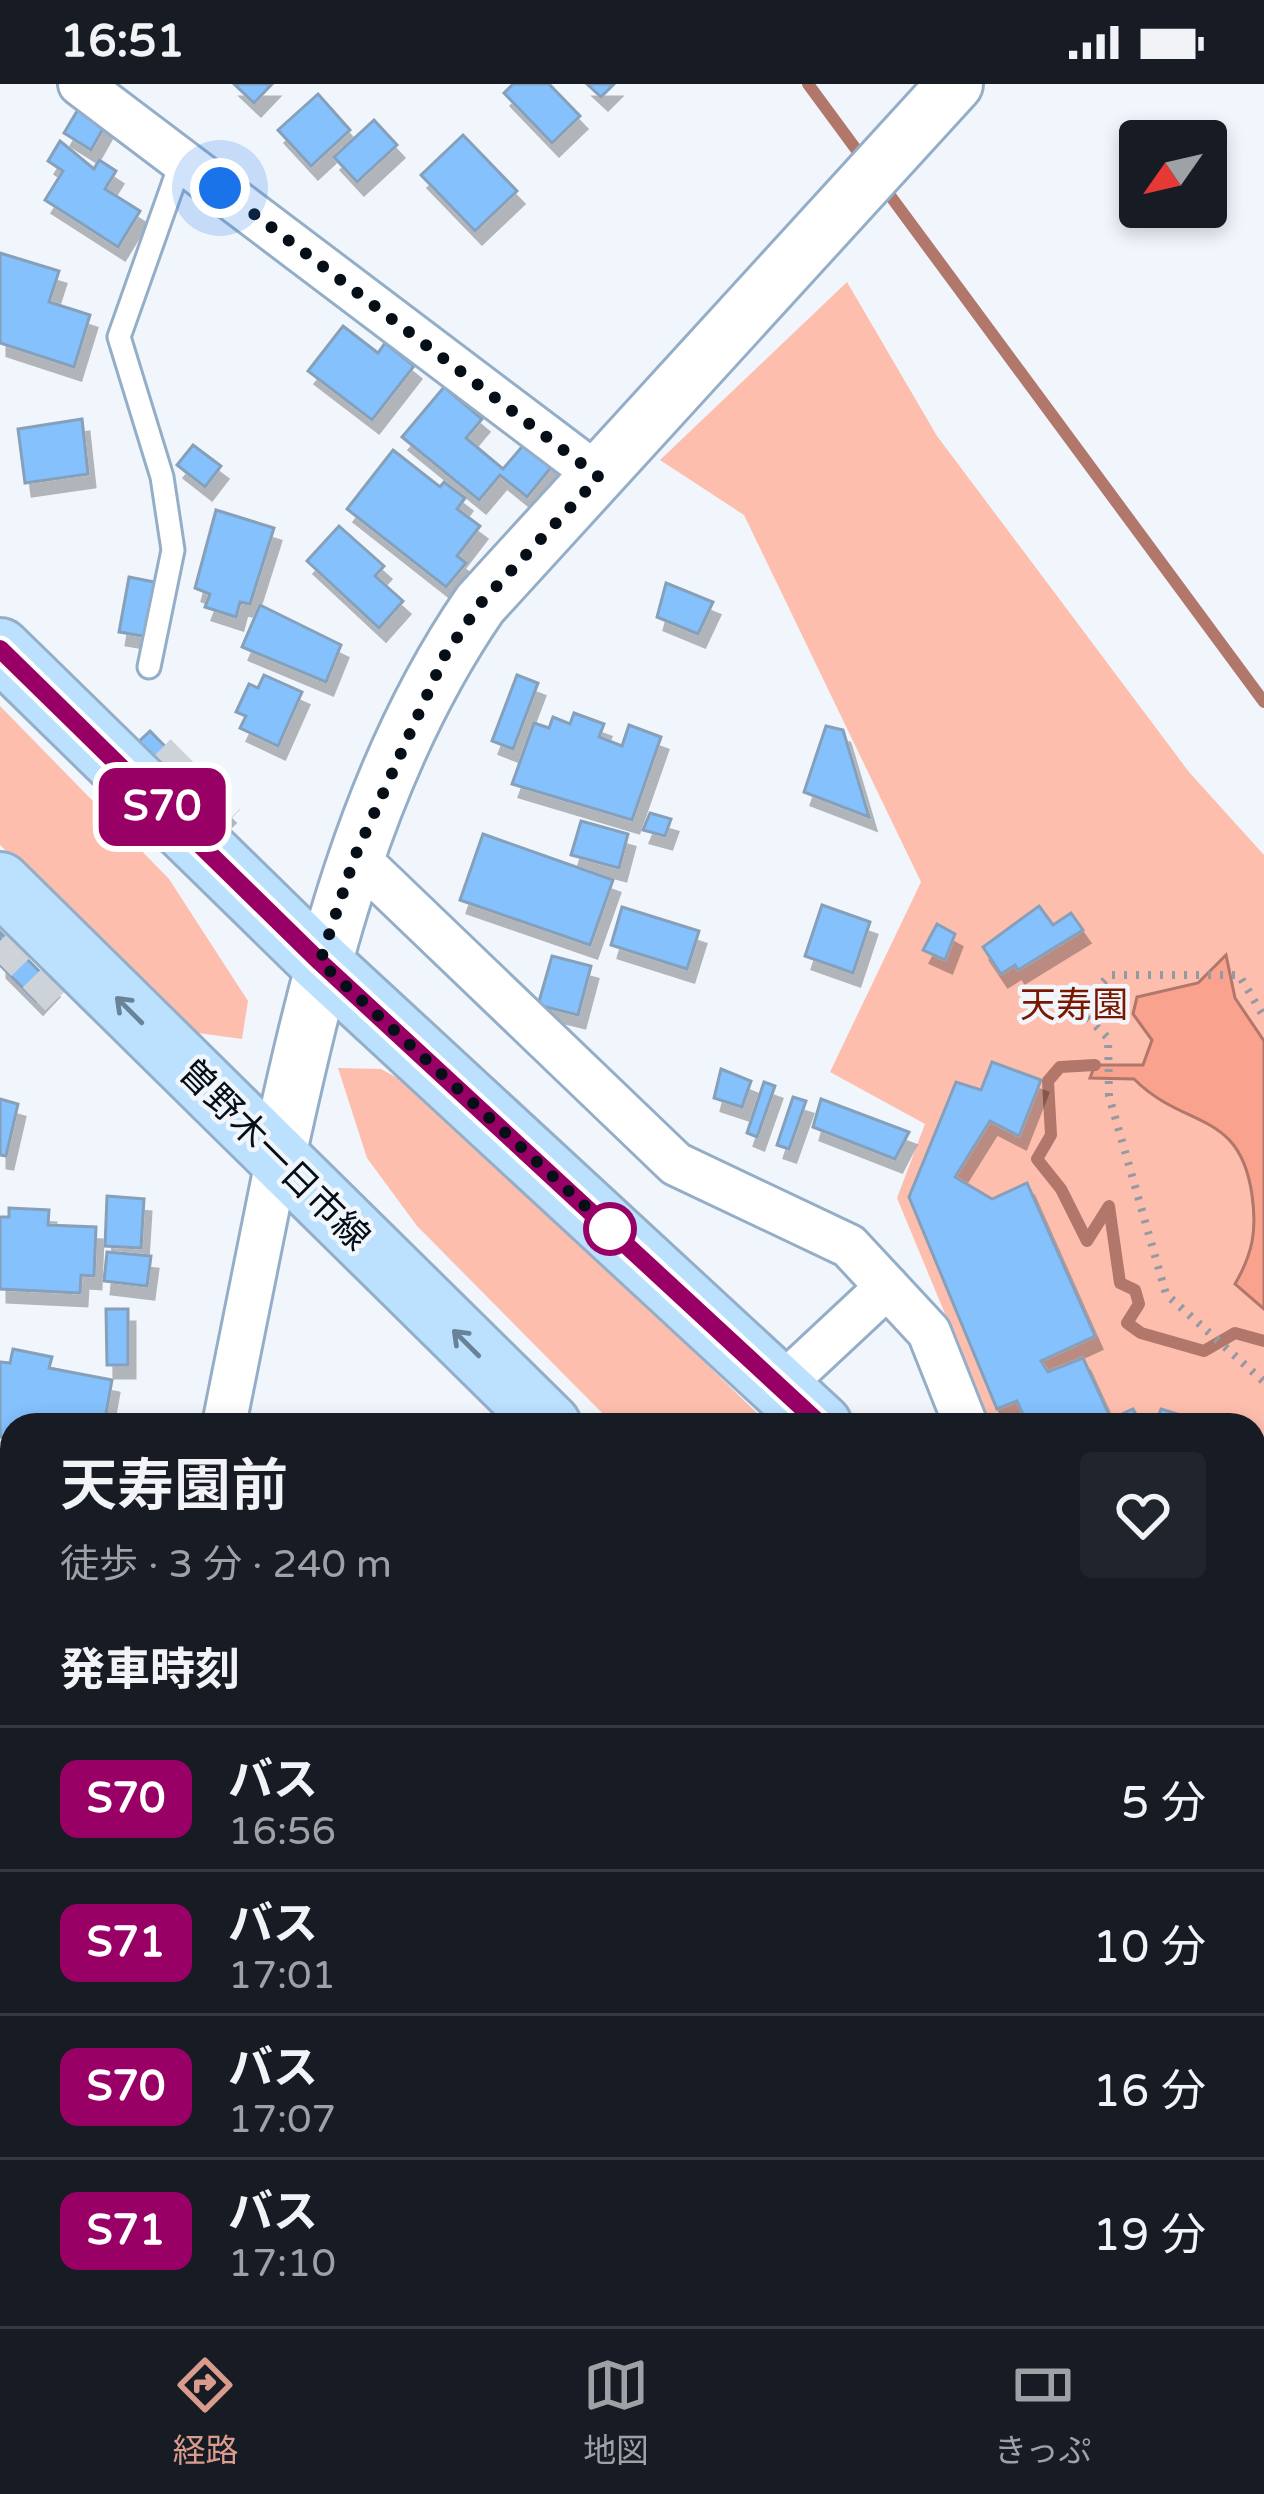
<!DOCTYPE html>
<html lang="ja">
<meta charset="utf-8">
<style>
:root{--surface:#171b24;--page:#20242c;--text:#f1f3f6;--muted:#9ea1a6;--line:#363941;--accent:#d89b8c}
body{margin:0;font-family:"Varela Round","Noto Sans JP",sans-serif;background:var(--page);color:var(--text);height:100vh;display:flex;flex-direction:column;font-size:45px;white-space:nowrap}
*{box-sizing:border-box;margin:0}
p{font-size:39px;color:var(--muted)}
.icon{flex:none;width:66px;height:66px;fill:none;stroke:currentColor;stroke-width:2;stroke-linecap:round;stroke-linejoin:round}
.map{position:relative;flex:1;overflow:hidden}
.side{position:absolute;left:0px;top:1329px;width:1266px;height:915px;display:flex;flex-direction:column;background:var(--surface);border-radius:36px 36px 0 0;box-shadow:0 6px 18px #0003}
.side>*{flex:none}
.badge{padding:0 24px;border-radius:18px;font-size:42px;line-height:78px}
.needle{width:78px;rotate:236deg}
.fabs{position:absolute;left:1119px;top:36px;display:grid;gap:24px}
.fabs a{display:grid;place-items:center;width:108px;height:108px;border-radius:12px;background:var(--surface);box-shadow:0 6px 18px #0003;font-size:60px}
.you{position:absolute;width:60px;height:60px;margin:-30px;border:9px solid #fff;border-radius:50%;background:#1a73e8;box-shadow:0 0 0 18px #1a73e833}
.map>.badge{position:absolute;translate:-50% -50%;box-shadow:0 0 0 6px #fff}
h2{padding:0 60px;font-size:45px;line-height:108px}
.round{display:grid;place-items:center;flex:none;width:126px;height:126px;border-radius:12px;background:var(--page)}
.head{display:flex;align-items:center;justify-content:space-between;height:204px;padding:0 60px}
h1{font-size:57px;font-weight:600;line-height:90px}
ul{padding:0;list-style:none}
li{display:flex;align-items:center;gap:36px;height:144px;padding:0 60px;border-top:3px solid var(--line)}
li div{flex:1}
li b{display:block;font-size:45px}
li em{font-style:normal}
li .badge{min-width:132px;font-weight:700;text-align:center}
.status{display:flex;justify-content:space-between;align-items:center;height:84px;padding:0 60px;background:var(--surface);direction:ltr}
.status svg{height:33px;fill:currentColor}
.tab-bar{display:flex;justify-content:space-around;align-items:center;height:168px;border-top:3px solid var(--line);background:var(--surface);font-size:33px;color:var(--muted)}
.tab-bar a{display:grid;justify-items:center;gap:6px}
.tab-bar .active{color:var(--accent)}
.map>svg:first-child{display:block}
.green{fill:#febeae}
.water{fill:#f9a38e;stroke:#b0776a;stroke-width:3}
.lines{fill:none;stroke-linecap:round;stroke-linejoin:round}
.stream{stroke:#b0776a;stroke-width:12}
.building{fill:#84c1fd;stroke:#87a0ba;stroke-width:3;filter:url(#shadow)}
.pedestrian-tunnel{stroke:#ced3da;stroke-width:33;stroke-dasharray:33 16;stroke-linecap:butt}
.service-casing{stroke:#95aec8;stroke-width:27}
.minor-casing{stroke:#95aec8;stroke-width:48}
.tertiary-casing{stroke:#95aec8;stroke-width:60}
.secondary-casing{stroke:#95aec8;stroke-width:66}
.path{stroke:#949aa1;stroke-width:8;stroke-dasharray:3 9;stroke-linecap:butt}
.service{stroke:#fff;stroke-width:21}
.minor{stroke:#fff;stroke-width:42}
.tertiary{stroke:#fff;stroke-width:54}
.secondary{stroke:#bbe1ff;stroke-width:60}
.oneway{stroke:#6a8297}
.line-casing{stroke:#fff;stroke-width:27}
.line{stroke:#906;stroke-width:18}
.walk{stroke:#060f17;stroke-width:12;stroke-dasharray:0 21.6}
.stop-dot{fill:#fff;stroke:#906;stroke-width:6}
.labels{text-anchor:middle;stroke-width:9;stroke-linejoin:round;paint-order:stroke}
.park-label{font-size:36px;fill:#7a1700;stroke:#f1f6fc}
.street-label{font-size:36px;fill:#060f17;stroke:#f1f6fc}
</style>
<div class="status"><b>16:51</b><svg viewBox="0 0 49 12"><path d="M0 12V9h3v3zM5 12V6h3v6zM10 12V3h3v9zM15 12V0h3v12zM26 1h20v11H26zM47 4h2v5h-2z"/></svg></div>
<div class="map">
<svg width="1264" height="2242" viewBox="0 0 1264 2242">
<defs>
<filter id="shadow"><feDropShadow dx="7" dy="13" stdDeviation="0" flood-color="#0004"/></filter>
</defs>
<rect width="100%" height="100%" fill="#f1f6fc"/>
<g class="green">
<path d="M847 198 937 352 1189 688 1264 771V1586L1254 1582V1341H991L897 1114 925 1040 830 988 921 798 744 431 660 376Z"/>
<path d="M0 622 169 795 248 917 242 955 198 949 0 761Z"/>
<path d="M338 984 381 985 434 1014 769 1341H614L417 1142 367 1074Z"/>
<path d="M1254 1800 1264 1810V1971L1254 1961Z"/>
</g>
<path class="water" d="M1226 871 1235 914 1264 957V1225L1235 1200C1253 1169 1257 1146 1252 1111 1240 1025 1185 1046 1134 995L1090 994 1095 981H1143L1152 956 1133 930 1137 913 1198 899Z"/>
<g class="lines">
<g class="stream">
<path d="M808 0 864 76"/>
<path d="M883 102 1264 618"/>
<path d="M1095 981 1060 983 1048 997 1051 1051 1037 1075 1061 1105 1087 1157 1109 1122 1120 1199 1135 1206 1139 1220 1127 1239 1141 1249 1204 1267 1235 1249 1264 1257"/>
</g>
</g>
<g class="building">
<path d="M234 0H272L254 19Z"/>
<path d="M513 0H549L580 32 552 59 504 9Z"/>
<path d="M587 0H614L601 13Z"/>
<path d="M318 10 350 46 311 82 278 46Z"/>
<path d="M83 17 109 34 91 66 64 49Z"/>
<path d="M374 36 397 61 357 98 334 73Z"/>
<path d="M463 51 517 107 475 147 421 91Z"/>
<path d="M60 57 94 85 99 76 116 87 105 105 140 127 118 163 45 116 63 87 48 77Z"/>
<path d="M0 169 59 187 49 218 90 231 74 283 0 259Z"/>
<path d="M343 242 378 269 385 259 414 282 372 336 308 287Z"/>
<path d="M444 303 482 335 466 354 503 385 526 358 553 381 527 413 500 391 479 416 402 353Z"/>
<path d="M82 335 88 390 25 399 18 345Z"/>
<path d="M193 361 221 382 205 403 177 381Z"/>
<path d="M393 366 440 403 444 398 465 414 457 425 480 442 457 472 466 479 446 503 347 425Z"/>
<path d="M216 426 274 444 250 520 240 518 236 533 205 523 210 510 195 504Z"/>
<path d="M339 442 384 482 375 492 403 517 379 544 307 477Z"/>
<path d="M129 493 159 499 149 553 119 548Z"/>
<path d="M666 499 713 518 698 550 657 533Z"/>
<path d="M260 521 341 561 326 598 242 563Z"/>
<path d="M264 591 302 608 278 662 240 644 246 632 236 628 249 600 258 604Z"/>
<path d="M517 591 538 599 513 665 492 657Z"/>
<path d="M574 629 604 640 599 653 622 662 629 641 661 653 632 736 512 700 534 639 549 644 553 633 570 640Z"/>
<path d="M826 642 843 646 869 733 804 708Z"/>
<path d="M150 647 228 726 214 740 135 661Z"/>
<path d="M650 729 671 735 665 752 643 746Z"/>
<path d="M581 737 628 750 619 784 571 771Z"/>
<path d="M483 750 613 796 590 861 460 816Z"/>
<path d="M822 821 870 838 853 889 805 872Z"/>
<path d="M1039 822 1053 841 1071 829 1083 846 1018 886 1015 881 1001 890 983 863Z"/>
<path d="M622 823 699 847 687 885 611 861Z"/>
<path d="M937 840 955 850 945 876 923 866Z"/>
<path d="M0 848 52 900 36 917 0 881Z"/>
<path d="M552 872 591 882 578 931 538 921Z"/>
<path d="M992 978 1041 996 1019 1052 990 1037 955 1093 992 1115 1027 1099 1095 1252 1041 1277 1048 1288 1083 1274 1111 1335 1098 1341H1028L1017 1317 997 1325 909 1113 956 998 981 1006Z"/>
<path d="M721 985 751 997 742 1023 714 1014Z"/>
<path d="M764 998 775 1002 757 1053 747 1049Z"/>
<path d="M793 1013 806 1017 789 1065 777 1061Z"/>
<path d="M0 1015 18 1020 6 1072 0 1071Z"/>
<path d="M821 1015 909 1048 895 1075 813 1043Z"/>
<path d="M107 1112 144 1115 141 1164 105 1162Z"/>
<path d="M9 1124 49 1126 48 1141 96 1143 94 1192 81 1191 80 1209 0 1205V1133H9Z"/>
<path d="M107 1168 151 1172 147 1202 104 1197Z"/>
<path d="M106 1225H128V1281H107Z"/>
<path d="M13 1265 52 1273 49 1284 112 1296 104 1341H12V1355L0 1353V1278L10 1279Z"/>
<path d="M1133 1325 1142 1341H1098L1111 1335Z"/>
<path d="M1161 1325 1213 1341H1155Z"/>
<path d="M1254 1358 1264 1374V1576L1254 1572Z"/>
<path d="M0 1382 12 1384 11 1498 0 1496Z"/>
<path d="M0 1608 12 1613V1670L0 1666Z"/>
<path d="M734 2232 729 2242H706L690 2234Z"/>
<path d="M796 2232H861L855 2242H791Z"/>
</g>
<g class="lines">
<g class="pedestrian-tunnel">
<path d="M159 667 229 737"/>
<path d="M0 857 57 915"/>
</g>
<defs>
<path id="service" d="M149 583 173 466 162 393 119 253 182 75"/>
<g id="minor">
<path d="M80 0 600 393"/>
<path d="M355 772 676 1080 849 1162 929 1248 966 1341"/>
<path d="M780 1303 887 1203"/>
<path d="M224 1341 278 1072"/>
<path d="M1254 1601 1264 1606"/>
<path d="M0 1748 12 1760"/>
<path d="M0 1821 12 1812"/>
<path d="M611 2232 632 2242"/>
<path d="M96 2242 103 2232"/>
</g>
<path id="tertiary" d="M278 1072C320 881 367 684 480 520L955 0"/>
<g id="secondary">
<path d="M0 565 320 878 821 1341"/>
<path d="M0 799 550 1341"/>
<path d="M1254 1746 1264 1755"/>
<path d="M1254 2018 1264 2027"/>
</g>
</defs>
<use href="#service" class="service-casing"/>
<use href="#minor" class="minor-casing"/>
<use href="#tertiary" class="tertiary-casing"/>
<use href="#secondary" class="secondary-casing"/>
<g class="path">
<path d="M1032 917 1078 924 1108 954 1109 1012 1166 1210 1264 1298"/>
<path d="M1078 924 1110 891H1239L1264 933"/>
</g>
<use href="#service" class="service"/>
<use href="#minor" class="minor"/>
<use href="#tertiary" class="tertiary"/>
<use href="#secondary" class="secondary"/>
</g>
<defs><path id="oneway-shaft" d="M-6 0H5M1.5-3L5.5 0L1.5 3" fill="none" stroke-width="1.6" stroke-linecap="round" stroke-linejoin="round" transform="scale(3)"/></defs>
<g class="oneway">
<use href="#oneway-shaft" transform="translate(129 926) rotate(-135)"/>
<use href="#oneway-shaft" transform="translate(466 1259) rotate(-135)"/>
</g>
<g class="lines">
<defs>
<path id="line" d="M0 565 320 878 821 1341"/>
</defs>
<use href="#line" class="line-casing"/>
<use href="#line" class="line"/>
<path class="walk" d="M220 104 599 393 480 520 445 571 355 772 320 878 610 1145"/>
</g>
<circle class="stop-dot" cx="610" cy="1145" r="24"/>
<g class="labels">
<g class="park-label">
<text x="1074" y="933">天寿園</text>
</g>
<g class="street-label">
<text transform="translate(275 1070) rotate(45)" y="13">曽野木一日市線</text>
</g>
</g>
</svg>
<div class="fabs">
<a><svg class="needle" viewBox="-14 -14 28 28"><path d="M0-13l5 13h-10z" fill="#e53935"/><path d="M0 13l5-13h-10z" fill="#9ea1a6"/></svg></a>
</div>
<div class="you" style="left:220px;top:104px"></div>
<b class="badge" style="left:162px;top:723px;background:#906;color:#fff">S70</b>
<section class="side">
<div class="head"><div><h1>天寿園前</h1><p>徒歩 · 3 分 · 240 m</p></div><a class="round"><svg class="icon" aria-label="heart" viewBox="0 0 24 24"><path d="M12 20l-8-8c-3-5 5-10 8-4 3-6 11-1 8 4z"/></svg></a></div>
<h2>発車時刻</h2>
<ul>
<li><span class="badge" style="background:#906;color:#fff">S70</span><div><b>バス</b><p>16:56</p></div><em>5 分</em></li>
<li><span class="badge" style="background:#906;color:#fff">S71</span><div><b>バス</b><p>17:01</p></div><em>10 分</em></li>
<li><span class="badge" style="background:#906;color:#fff">S70</span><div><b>バス</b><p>17:07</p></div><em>16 分</em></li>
<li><span class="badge" style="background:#906;color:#fff">S71</span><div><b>バス</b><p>17:10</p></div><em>19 分</em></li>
</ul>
</section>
</div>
<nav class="tab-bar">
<a class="active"><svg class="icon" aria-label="directions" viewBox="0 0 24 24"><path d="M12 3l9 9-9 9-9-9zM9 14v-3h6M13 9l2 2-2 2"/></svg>経路</a>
<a><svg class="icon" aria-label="map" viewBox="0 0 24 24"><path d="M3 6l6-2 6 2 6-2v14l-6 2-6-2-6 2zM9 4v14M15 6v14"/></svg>地図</a>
<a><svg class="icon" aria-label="tickets" viewBox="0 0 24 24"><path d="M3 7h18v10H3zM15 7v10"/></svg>きっぷ</a>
</nav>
